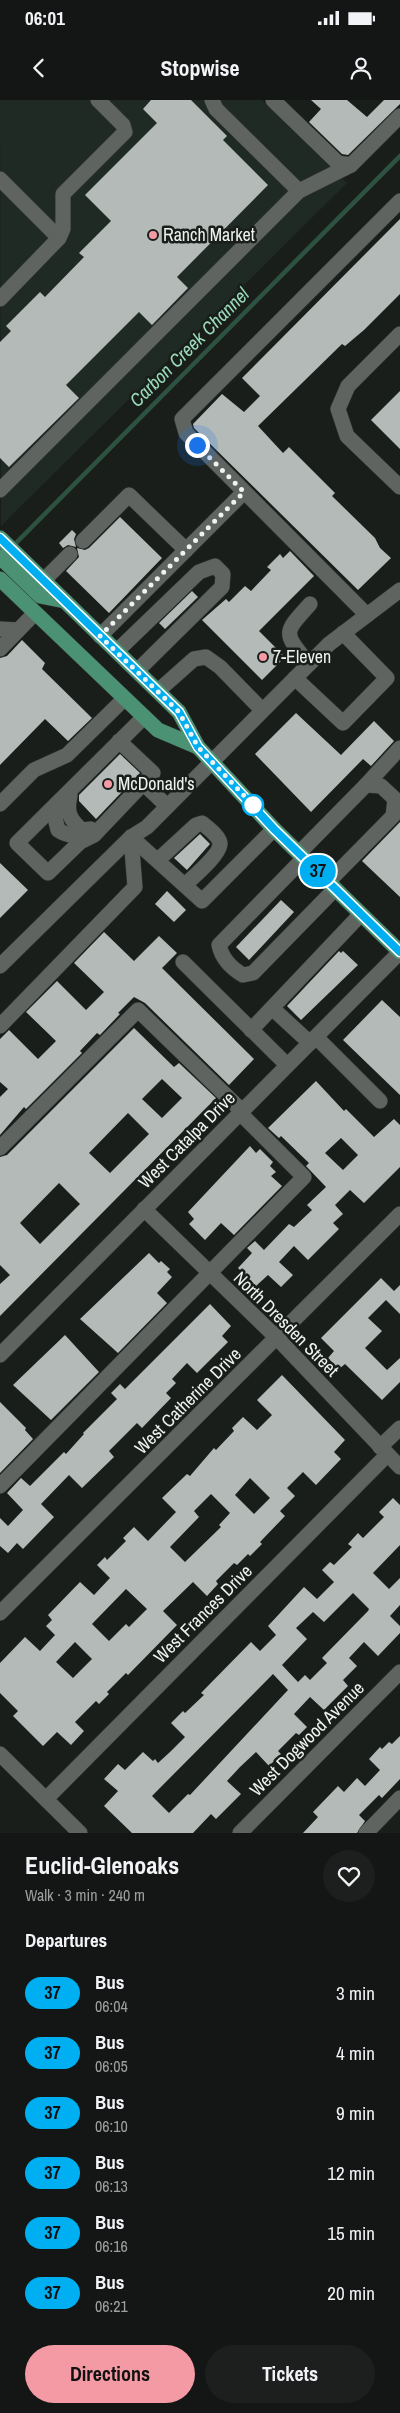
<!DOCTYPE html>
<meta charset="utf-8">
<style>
:root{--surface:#131614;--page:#1c1f1d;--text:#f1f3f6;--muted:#9d9fa0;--accent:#f49aa5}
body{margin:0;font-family:"Archivo Narrow",sans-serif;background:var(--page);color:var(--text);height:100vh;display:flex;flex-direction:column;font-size:19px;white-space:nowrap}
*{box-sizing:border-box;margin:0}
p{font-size:16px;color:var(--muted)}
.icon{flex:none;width:28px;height:28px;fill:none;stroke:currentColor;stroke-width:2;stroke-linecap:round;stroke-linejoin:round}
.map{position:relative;height:1733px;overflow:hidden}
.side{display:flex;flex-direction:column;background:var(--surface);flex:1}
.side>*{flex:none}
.badge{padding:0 10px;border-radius:16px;font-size:18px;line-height:32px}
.you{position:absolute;width:25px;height:25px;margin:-12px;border:4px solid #fff;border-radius:50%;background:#1a73e8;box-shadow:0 0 0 8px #1a73e833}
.map>.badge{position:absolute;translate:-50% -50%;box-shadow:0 0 0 2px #fff}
h2{padding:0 25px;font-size:19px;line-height:45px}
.round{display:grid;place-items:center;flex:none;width:52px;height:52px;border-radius:26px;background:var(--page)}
.summary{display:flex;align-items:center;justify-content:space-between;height:85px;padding:0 25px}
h1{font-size:24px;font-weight:700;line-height:38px}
.cta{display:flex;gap:10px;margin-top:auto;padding:10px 25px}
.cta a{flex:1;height:58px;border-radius:30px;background:var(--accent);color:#111;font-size:20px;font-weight:700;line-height:58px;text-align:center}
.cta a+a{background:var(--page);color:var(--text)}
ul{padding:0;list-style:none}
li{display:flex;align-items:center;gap:15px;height:60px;padding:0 25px}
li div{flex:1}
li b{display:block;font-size:19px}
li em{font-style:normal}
li .badge{min-width:55px;font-weight:700;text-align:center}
.status{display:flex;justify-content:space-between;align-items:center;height:35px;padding:0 25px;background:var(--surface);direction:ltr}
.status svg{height:14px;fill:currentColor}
header{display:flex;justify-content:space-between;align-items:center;height:65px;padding:0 25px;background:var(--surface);font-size:22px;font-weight:700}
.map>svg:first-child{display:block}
.built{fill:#202a25}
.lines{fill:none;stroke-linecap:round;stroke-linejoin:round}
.stream{stroke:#2e5241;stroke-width:4.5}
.building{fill:#b4bab7;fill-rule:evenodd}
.minor-casing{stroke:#343735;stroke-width:16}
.major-casing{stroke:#343735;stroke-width:16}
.minor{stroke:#5f6461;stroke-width:15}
.major{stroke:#4b9274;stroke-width:15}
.line-casing{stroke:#fff;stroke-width:11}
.line{stroke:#00aff2;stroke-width:8}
.walk{stroke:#eef2f0;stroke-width:5;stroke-dasharray:0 9}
.poi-dot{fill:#f49aa5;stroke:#191e1b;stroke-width:2}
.stop-dot{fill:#fff;stroke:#00aff2;stroke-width:2.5}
.labels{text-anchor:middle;stroke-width:5;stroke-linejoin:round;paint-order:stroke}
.poi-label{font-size:18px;fill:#eef2f0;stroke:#191e1b;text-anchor:start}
.street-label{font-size:18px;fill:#eef2f0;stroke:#191e1b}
.water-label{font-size:19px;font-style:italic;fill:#99dab9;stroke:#191e1b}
</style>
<div class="status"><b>06:01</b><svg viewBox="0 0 49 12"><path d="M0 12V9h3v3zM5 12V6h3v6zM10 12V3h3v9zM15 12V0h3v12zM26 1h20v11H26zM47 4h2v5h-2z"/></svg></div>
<header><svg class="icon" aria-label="back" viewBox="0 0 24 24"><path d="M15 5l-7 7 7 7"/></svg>Stopwise<svg class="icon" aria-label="person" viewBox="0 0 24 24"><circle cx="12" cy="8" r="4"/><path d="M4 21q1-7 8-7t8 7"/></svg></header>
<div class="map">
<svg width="400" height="1733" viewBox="0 0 400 1733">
<rect width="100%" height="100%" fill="#191e1b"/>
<path class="built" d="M0 0H262L347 83 1 426Z"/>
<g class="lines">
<path class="stream" d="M13 446 400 56"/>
</g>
<g class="building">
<path d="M151 0H191L227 36 223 40 268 85 177 177 188 188 152 225 139 212 66 285 79 298 9 367 0 358V242L11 231 6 226 40 192 45 197 84 157 79 153 111 121 85 95 157 23 143 9Z"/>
<path d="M311 0H347L367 17 384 0H400V4L348 55 342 54 309 22 321 9Z"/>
<path d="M400 119V194L364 230 345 246 342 244 258 326 283 353 289 347 335 393 332 396 375 438 380 448 391 458 358 490 194 328 193 324 222 294 244 312 260 296 242 278Z"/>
<path d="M400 291V349L371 320Z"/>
<path d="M120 417 162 458 109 513 66 471 79 457 77 448 85 450 89 448Z"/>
<path d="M72 430 76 434 74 439 76 447 68 445 63 448 59 443Z"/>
<path d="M290 451 314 476 259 531 285 557 262 580 202 520 226 499 229 502 245 486 251 491 271 470 267 467 280 454 283 458Z"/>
<path d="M192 491 198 497 165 529 159 523Z"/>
<path d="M22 540 45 563 42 569 92 618 68 641 45 619 0 665V558L7 556Z"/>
<path d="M296 613 341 655 374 621 394 641 371 666 363 659 311 712 255 654Z"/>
<path d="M120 654 140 673 96 719 79 701V695Z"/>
<path d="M400 722V797L362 761Z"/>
<path d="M200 734 210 744 187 770 174 758Z"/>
<path d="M0 763 28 790 0 818Z"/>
<path d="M167 791 186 810 174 822 155 804Z"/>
<path d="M281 800 294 812 249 860 236 847Z"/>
<path d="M104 832 134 861 159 836 177 853 162 868 254 959 229 985 145 903 134 897 118 913 120 914 100 935 97 933 80 951 82 953 26 1009 24 1007 0 1035V997L8 989 0 982V939L9 930 38 959 56 941 26 912 57 881 86 910 104 892 74 863Z"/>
<path d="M339 851 341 853 343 851 358 865 301 920 287 906Z"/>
<path d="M382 900 400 917V995L343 940Z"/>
<path d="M134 928 174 967 179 963 216 998 0 1216V1184L10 1175 0 1165V1057L7 1055ZM162 979 182 998 162 1018 142 999ZM128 1013 149 1034 110 1073 89 1053ZM59 1083 80 1104 40 1144 20 1123Z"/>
<path d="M316 981 344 1011 346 1009 374 1037 394 1019 400 1025V1067L364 1103 350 1090 335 1105 343 1114 333 1123 339 1129 308 1160 294 1146 279 1162 293 1175 281 1187 268 1175 256 1186 238 1168 252 1153 247 1148 255 1141 264 1150 289 1124 294 1127 312 1110 307 1105 326 1087 306 1066 309 1063 281 1036 279 1038 268 1028ZM341 1038 358 1055 343 1070 325 1053Z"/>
<path d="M250 1046 256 1053 260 1049 273 1062 270 1066 276 1072 271 1076 282 1086 234 1135 221 1123 205 1140 189 1124 194 1119 188 1112Z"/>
<path d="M149 1153 159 1163 161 1161 170 1169 167 1172 172 1177 157 1193 167 1203 118 1253 80 1219Z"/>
<path d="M381 1178 394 1191 400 1185V1214L386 1200 368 1218 382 1231 365 1248 387 1270 400 1258V1282L382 1300 345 1264 339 1269 328 1258 334 1251 321 1238Z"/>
<path d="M210 1204 231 1226 222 1236 228 1242 197 1273 187 1263 172 1279 176 1283 166 1293 171 1298 142 1328 137 1323 109 1351 114 1357 82 1388 69 1375 41 1404 54 1417 23 1449 17 1443 8 1453 0 1446V1418L8 1426 23 1410 7 1393 21 1378 30 1386 64 1352 66 1354 84 1334 83 1333 117 1299 111 1293 120 1284 125 1289Z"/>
<path d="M65 1235 99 1272 51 1320 13 1285Z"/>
<path d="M282 1275 345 1340 334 1352 341 1359 316 1385 303 1372 287 1388 295 1396 280 1411 285 1416 260 1442 262 1444 250 1456 248 1454 237 1465 234 1463 216 1481 218 1484 207 1496 193 1482 163 1511 177 1525 128 1575 126 1573 107 1592 109 1594 99 1604 96 1601 75 1622 84 1631 71 1645 57 1632 43 1646 13 1616 18 1611 0 1593V1563L25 1537 40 1551 55 1535 46 1526 52 1520 48 1515 80 1482 94 1495 110 1478 97 1465 105 1457 107 1460 126 1441 123 1438 134 1427 148 1441 176 1412 162 1398 187 1374 190 1376 214 1348 216 1350 234 1331 232 1328 243 1317 257 1330 272 1315 257 1300ZM250 1378 270 1398 254 1414 235 1395ZM211 1394 230 1413 219 1425 221 1427 185 1462 170 1447 199 1417 194 1411ZM126 1489 147 1509 129 1527 126 1524 109 1541 92 1524ZM75 1542 92 1559 73 1578 56 1562Z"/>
<path d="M0 1302 26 1328 25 1330 33 1339 0 1373Z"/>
<path d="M393 1398 400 1405V1445L373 1473 389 1489 400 1478V1505L390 1516 400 1526V1533L378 1556 364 1542 349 1558 357 1566 343 1580 348 1586 324 1610 310 1597 294 1614 307 1627 299 1635 296 1633 278 1651 281 1654 269 1666 256 1652 240 1667 227 1681 241 1694 216 1719 211 1714 193 1733H132L104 1706 118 1691 104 1679 118 1664 125 1670 143 1652 153 1661 155 1659 158 1663 170 1652 185 1637 171 1623 183 1611 185 1613 204 1595 201 1593 251 1542 260 1551 276 1535 268 1526 304 1487 317 1499 334 1482 322 1470 330 1462 334 1465 352 1447 348 1444 358 1433 363 1438 384 1417 379 1412ZM353 1493 369 1509 368 1511 322 1558 327 1563 310 1580 305 1575 298 1582 282 1565 307 1539 296 1528 313 1512 324 1522ZM273 1574 288 1590 190 1695 188 1694 169 1713 152 1696Z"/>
<path d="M400 1636V1679L382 1698 379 1695 359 1715 365 1721 357 1733H303L318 1717 313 1712 338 1686 344 1692 357 1678 365 1686 380 1670 369 1659 380 1647 382 1649 389 1642 392 1644Z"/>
</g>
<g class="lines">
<defs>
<g id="minor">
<path d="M212 0 216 9 299 91"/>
<path d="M273 0 338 63 351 65 400 16"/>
<path d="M0 79 59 138"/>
<path d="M0 199 59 138 63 129V94L125 32 123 25 98 0"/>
<path d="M400 234 348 286 338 309 347 336 400 387"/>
<path d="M0 390 299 91 351 65"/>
<path d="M83 441 129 395 186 450"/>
<path d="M44 480 70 454"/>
<path d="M367 515 186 333 182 319 400 101"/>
<path d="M0 529 18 530"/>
<path d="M100 536 244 392"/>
<path d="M0 549 35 513"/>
<path d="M117 551 199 472 215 466 223 474 222 487 137 571"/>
<path d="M309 564C283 532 283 534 310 504"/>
<path d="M295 578 343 623 387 578 343 533"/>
<path d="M158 591 194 559 206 557 220 567 262 610"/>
<path d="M119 641 153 673 94 735 80 742 48 773 17 743 144 617"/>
<path d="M144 684 167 706"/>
<path d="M366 685 400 648"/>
<path d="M70 696C66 712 70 720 82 730L91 729"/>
<path d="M64 703 55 718 58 730C67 736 80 738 89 731"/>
<path d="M0 704 34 670 67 655 124 599"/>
<path d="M131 737 202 801 274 729"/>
<path d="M299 753 366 685 381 686 395 699 393 716 328 782"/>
<path d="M304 758 219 845C222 859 231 868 243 875L253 873 335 789"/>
<path d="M158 760 196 725 202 723C208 728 219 736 220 743 221 754 193 777 185 785"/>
<path d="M183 862 287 965"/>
<path d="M0 866 131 737 147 727 329 544 400 490"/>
<path d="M272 908 310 943"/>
<path d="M0 926 135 787 131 737"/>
<path d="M251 930 361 814"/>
<path d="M316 937 380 1001"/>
<path d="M0 1048 138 910 242 1011"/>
<path d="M144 1109 277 1238 400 1367"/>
<path d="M0 1255 400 852"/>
<path d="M380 1347 400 1328"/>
<path d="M0 1386 304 1077 240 1013"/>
<path d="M0 1513 400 1114"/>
<path d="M0 1654 80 1733"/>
<path d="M46 1699 387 1355"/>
<path d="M240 1733 400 1572"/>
<path d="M366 1733 400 1698"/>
</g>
<g id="major">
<path d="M0 438 179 612 198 647 274 729 400 852"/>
<path d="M0 457 40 496 65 501"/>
<path d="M0 479 158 630 198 647"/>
</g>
</defs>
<use href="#minor" class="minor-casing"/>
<use href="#major" class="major-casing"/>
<use href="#minor" class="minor"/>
<use href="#major" class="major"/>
</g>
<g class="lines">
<defs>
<path id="line" d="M0 438 179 612 198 647 274 729 400 852"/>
</defs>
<use href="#line" class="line-casing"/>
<use href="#line" class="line"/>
<path class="walk" d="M197 345 244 392 100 536 179 612 198 647 253 705"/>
</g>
<g class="poi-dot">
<circle cx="153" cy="135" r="5"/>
<circle cx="263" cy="557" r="5"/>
<circle cx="108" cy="684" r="5"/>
</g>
<circle class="stop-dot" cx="253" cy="705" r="10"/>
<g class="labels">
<g class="poi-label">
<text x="163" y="141">Ranch Market</text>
<text x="273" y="563">7-Eleven</text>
<text x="118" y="690">McDonald's</text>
</g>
<g class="street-label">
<text transform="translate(187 1040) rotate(-45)" y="6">West Catalpa Drive</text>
<text transform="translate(286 1224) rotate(45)" y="6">North Dresden Street</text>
<text transform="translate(188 1301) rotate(-45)" y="6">West Catherine Drive</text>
<text transform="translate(203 1514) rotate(-45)" y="6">West Frances Drive</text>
<text transform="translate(307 1639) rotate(-45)" y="6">West Dogwood Avenue</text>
</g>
<g class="water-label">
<text transform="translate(189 247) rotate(-45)" y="7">Carbon Creek Channel</text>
</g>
</g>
</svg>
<div class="you" style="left:197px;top:345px"></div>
<b class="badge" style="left:318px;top:771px;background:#00aff2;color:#111">37</b>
</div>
<section class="side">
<div class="summary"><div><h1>Euclid-Glenoaks</h1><p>Walk · 3 min · 240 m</p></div><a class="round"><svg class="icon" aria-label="heart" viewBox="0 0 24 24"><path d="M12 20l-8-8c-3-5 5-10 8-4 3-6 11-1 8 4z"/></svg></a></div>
<h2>Departures</h2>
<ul>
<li><span class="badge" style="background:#00aff2;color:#111">37</span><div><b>Bus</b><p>06:04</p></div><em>3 min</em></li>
<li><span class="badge" style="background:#00aff2;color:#111">37</span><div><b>Bus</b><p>06:05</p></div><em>4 min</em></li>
<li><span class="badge" style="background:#00aff2;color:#111">37</span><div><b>Bus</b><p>06:10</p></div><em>9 min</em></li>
<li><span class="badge" style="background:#00aff2;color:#111">37</span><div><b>Bus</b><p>06:13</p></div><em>12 min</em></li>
<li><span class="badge" style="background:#00aff2;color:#111">37</span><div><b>Bus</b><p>06:16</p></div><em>15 min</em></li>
<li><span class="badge" style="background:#00aff2;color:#111">37</span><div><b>Bus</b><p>06:21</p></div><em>20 min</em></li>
</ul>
<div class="cta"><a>Directions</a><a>Tickets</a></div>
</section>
